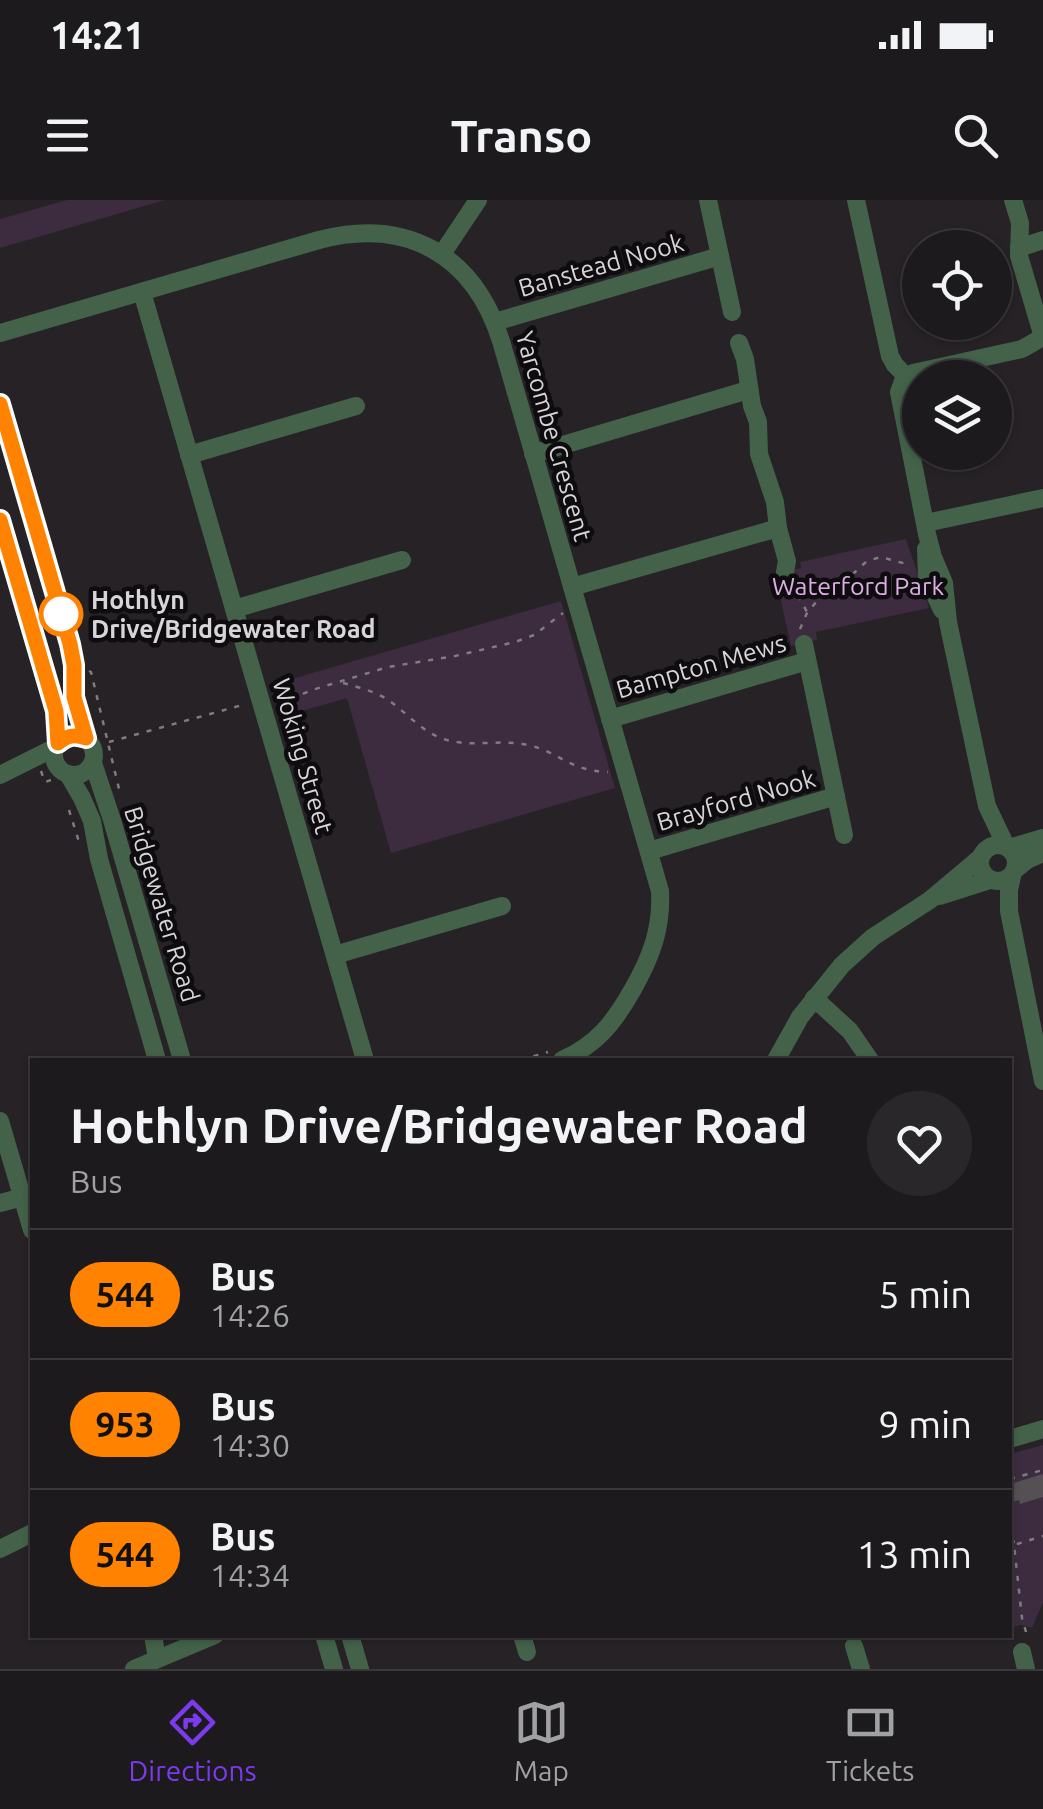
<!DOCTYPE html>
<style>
:root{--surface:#1c1a1c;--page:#292729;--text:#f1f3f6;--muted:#a0a1a3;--line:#3a383b;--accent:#7c3aed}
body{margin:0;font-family:Ubuntu,sans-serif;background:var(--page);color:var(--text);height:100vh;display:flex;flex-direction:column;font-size:38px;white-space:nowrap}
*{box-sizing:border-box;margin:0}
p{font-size:32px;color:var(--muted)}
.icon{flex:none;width:55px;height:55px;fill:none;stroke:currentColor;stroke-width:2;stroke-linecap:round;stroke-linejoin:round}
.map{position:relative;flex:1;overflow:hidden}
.side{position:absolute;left:30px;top:858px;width:982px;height:580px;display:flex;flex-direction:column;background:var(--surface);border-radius:0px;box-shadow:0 2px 8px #0004,0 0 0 2px var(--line)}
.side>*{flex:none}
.badge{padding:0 20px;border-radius:32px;font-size:35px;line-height:65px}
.fabs{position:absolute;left:902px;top:30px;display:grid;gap:20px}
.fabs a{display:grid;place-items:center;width:110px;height:110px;border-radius:50%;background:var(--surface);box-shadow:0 2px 8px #0004,0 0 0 2px var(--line);font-size:50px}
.map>.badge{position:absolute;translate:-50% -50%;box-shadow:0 0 0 5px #fff}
.round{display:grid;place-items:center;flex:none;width:105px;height:105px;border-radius:52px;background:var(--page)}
.head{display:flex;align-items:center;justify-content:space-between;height:170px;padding:0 40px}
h1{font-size:48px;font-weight:600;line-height:75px}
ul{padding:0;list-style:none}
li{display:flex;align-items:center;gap:30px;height:130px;padding:0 40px;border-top:2px solid var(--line)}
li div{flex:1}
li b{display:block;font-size:38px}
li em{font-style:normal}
li .badge{min-width:110px;font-weight:700;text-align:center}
.status{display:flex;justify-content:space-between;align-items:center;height:70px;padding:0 50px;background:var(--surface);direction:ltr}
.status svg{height:28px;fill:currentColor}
header{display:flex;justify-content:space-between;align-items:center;height:130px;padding:0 40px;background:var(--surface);font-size:45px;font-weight:600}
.tabs{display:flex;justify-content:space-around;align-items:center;height:140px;border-top:2px solid var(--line);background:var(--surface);font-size:28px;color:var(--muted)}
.tabs a{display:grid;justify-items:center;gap:5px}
.tabs .on{color:var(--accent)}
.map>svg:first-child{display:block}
.green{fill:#3d2c3f}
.building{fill:#545054}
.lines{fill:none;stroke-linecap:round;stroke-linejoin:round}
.path{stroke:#807d80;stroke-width:2.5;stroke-dasharray:5 8;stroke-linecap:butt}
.minor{stroke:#436249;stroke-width:18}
.line-casing{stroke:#fff;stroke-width:22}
.line{stroke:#ff8200;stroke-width:15}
.stop-dot{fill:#fff;stroke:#ff8200;stroke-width:5}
.labels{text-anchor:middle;stroke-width:9;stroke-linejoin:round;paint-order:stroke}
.street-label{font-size:25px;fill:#d7d5d7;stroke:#0e0c0e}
.park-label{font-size:25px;fill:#ddaee4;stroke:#0e0c0e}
.stop-label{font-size:25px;font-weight:bold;fill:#d7d5d7;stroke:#0e0c0e;text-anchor:start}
</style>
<div class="status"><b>14:21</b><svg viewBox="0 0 49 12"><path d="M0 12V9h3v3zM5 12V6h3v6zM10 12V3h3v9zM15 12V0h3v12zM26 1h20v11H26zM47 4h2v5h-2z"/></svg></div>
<header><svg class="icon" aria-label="menu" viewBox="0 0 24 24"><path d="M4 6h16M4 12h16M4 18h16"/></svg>Transo<svg class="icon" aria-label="search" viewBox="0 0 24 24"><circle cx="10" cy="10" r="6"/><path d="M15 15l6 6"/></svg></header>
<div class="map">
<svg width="1043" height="1469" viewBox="0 0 1043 1469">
<rect width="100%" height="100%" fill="#262226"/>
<g class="green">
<path d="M67 0H165L0 48V19Z"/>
<path d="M906 339 929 408 816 432 817 440 791 446 775 374 801 368 800 362Z"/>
<path d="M561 401 615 588 391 653 347 498 281 517 271 485Z"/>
<path d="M1043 1245V1402L1032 1428 1021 1425 1010 1428V1254Z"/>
</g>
<path class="building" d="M1043 1274V1297L1020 1304 1019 1300 1013 1302 1010 1284Z"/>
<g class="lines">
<g class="path">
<path d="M792 384 807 412"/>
<path d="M800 429 807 413 817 401 844 382 867 361 881 357 910 365"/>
<path d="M89 471 91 472 120 593"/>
<path d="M343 483C358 487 373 491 387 499 404 511 418 527 436 536 466 550 498 538 528 545 559 552 570 571 608 572"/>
<path d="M279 504 312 490 388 467 455 456 515 442 534 435 563 413"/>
<path d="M109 542 246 504"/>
<path d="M41 571 45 582 51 580 55 583"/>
<path d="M69 610 80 645"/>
<path d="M521 860 548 852"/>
<path d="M1010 1279 1043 1270"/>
<path d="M1010 1328 1014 1343"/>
<path d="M1026 1432 1022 1418 1014 1345 1043 1336"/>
</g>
<g class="minor">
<path d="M708 0 732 112"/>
<path d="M856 0 890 156 895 165 907 177"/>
<path d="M1013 0 1020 23 1019 56 1043 137"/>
<path d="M1019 48 1043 40"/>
<path d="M442 54 478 0"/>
<path d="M142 92 365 860"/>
<path d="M495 122 720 56"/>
<path d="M0 133 319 40C407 17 474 55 501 141L660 691C662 729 651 757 633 789 615 821 597 845 562 860"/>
<path d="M739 143 745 159 752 206 758 222 759 254 775 302 778 328 787 361 785 372"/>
<path d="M0 204 70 444 73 465 74 497 85 538"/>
<path d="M533 254 748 190"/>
<path d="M189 255 356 206"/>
<path d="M0 320 55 511 59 543"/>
<path d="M926 323 1043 298"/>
<path d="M926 349 927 378 942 410"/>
<path d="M572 387 778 328"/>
<path d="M234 409 402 360"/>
<path d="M804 444 844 635"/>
<path d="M610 519 807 461"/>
<circle cx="74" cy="555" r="20"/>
<path d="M93 563 112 620 182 860"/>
<path d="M68 574 82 598 92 621 99 659 157 860"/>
<path d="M0 575 56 547"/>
<circle cx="998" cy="663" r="18"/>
<path d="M1006 646 987 606 948 422 944 383 933 357 927 334 899 192 903 181 913 173 1022 149 1043 137"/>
<path d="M1009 648 1043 638"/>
<path d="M649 651 836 596"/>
<path d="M1016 669 1027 660 1043 653"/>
<path d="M1012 676 1009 690V711L1043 881"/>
<path d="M940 696 990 680"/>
<path d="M335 755 502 706"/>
<path d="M814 798 850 831 870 860"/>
<path d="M776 860 800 817 842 765 873 737 930 700 980 658"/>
<path d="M0 921 32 1030"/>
<path d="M0 1003 23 997"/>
<path d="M1010 1239 1043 1229"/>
<path d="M0 1349 32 1333"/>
<path d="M153 1435 157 1459"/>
<path d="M324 1435 334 1469"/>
<path d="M350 1435 360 1469"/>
<path d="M522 1435 527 1452"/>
<path d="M854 1446 861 1469"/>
<path d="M1022 1452 1026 1469"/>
<path d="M134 1469 215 1435"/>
</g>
</g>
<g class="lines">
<defs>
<path id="line" d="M0 204 70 444 74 465V497L86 538C75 534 67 535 58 543L56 511 0 320"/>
</defs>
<use href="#line" class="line-casing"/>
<use href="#line" class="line"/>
</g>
<circle class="stop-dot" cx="61" cy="414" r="20"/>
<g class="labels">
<g class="street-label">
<text transform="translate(601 65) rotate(-16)" y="9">Banstead Nook</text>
<text transform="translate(554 236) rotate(74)" y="9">Yarcombe Crescent</text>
<text transform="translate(701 466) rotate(-16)" y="9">Bampton Mews</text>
<text transform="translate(303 556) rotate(74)" y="9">Woking Street</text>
<text transform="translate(736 600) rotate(-16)" y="9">Brayford Nook</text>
<text transform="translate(162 704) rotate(73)" y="9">Bridgewater Road</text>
</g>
<g class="park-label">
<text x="858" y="395">Waterford Park</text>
</g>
<g class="stop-label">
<text x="91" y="409">Hothlyn<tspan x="91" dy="29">Drive/Bridgewater Road</tspan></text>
</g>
</g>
</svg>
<div class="fabs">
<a><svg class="icon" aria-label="locate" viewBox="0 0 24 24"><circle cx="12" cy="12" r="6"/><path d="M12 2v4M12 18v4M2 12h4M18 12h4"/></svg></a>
<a><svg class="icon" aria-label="layers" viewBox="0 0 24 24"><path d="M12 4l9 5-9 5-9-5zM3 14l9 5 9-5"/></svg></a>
</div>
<section class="side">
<div class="head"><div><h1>Hothlyn Drive/Bridgewater Road</h1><p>Bus</p></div><a class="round"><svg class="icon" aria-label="heart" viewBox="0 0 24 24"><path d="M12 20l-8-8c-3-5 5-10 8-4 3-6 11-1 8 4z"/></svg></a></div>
<ul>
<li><span class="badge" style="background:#ff8200;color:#111">544</span><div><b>Bus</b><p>14:26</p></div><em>5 min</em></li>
<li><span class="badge" style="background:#ff8200;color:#111">953</span><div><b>Bus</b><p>14:30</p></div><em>9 min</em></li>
<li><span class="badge" style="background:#ff8200;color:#111">544</span><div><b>Bus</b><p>14:34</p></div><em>13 min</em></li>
</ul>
</section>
</div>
<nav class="tabs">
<a class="on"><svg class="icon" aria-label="directions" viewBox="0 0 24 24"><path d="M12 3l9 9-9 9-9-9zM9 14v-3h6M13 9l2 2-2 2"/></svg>Directions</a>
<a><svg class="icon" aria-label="map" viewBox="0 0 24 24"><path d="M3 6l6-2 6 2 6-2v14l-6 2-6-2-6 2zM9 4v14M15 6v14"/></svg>Map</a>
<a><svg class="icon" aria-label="tickets" viewBox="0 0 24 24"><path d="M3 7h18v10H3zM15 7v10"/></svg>Tickets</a>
</nav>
